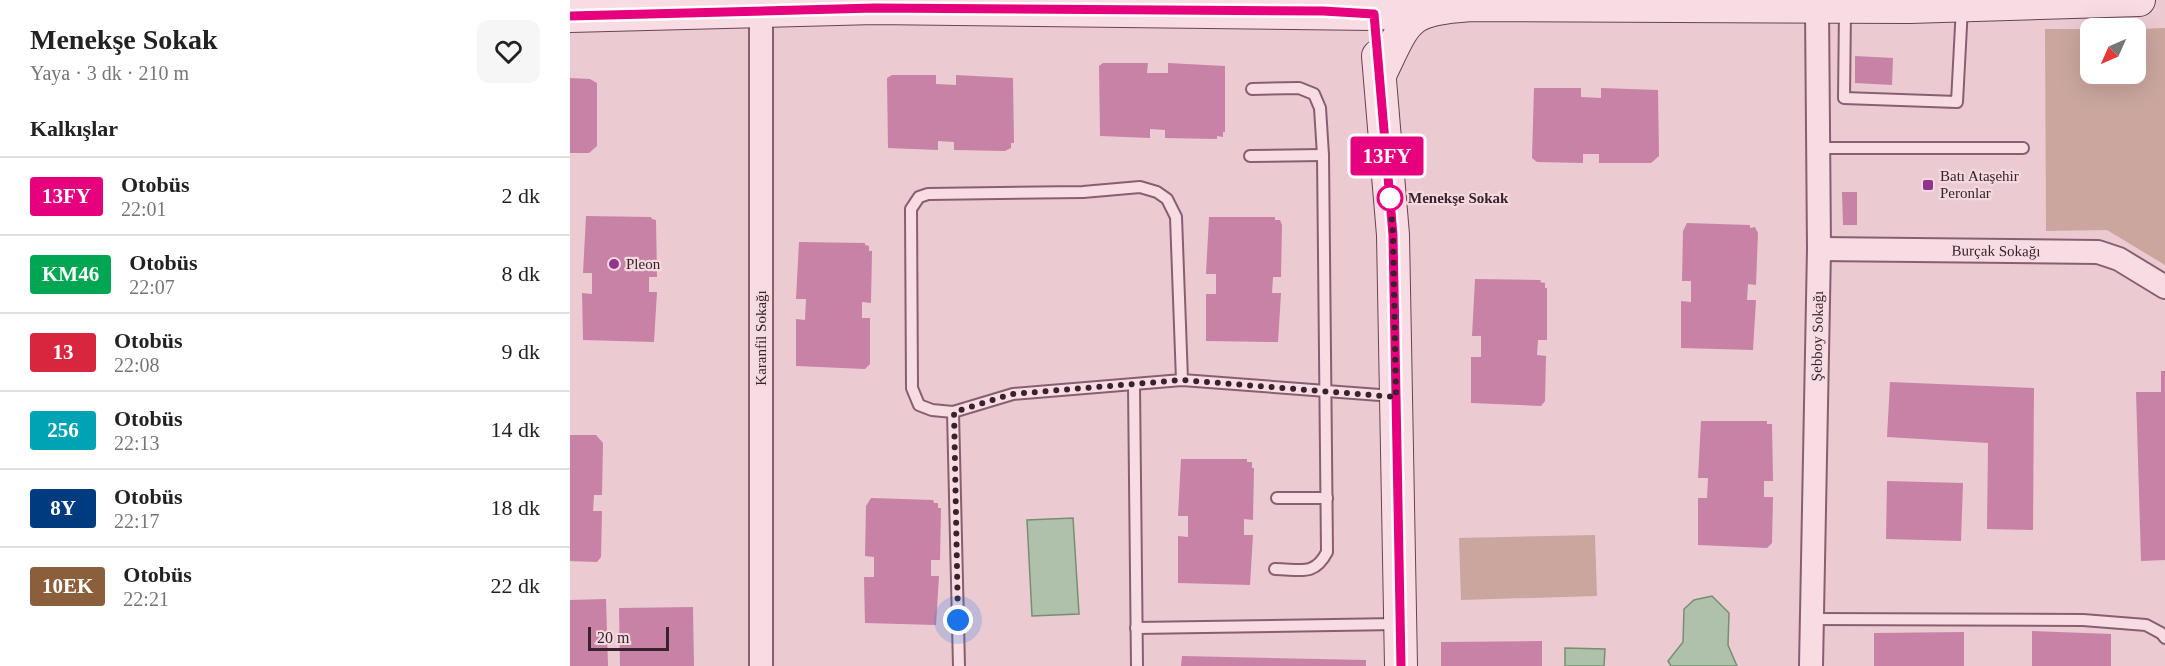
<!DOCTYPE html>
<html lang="tr">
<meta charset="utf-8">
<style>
:root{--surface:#fff;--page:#f6f6f6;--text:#222;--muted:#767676;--line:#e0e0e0}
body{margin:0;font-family:"Times New Roman",serif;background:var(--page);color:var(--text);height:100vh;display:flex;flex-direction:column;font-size:22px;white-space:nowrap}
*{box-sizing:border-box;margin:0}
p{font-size:20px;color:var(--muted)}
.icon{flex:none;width:33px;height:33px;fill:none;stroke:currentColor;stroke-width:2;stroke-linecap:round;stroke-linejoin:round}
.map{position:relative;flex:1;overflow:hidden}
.panel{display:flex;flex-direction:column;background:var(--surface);width:570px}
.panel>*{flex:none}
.badge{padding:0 12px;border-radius:4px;font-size:21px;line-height:39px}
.needle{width:39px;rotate:225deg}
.fabs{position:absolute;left:1510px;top:18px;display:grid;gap:12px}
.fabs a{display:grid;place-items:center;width:66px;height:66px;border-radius:12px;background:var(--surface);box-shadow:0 6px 24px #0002;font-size:30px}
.scale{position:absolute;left:18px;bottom:15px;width:81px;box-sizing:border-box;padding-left:6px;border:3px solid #39222c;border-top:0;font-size:16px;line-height:21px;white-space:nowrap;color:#39222c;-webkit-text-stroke:4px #f4d9df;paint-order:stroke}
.you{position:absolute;width:30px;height:30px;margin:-15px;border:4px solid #fff;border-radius:50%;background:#1a73e8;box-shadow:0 0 0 9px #1a73e833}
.map>.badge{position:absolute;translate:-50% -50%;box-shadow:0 0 0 3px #fff}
h2{padding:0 30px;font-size:22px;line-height:54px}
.round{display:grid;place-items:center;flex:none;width:63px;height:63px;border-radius:12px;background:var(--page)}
.summary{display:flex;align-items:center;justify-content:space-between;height:102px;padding:0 30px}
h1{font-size:28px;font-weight:700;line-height:45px}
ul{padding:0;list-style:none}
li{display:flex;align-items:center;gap:18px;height:78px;padding:0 30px;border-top:2px solid var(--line)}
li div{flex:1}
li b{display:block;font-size:22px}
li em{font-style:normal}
li .badge{min-width:66px;font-weight:700;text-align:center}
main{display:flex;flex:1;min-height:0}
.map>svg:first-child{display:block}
.green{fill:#caa69e}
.water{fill:#afc1aa;stroke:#768f71;stroke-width:1.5}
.building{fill:#c782a6}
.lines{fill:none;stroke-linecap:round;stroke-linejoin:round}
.lane-casing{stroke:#885f70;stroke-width:14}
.street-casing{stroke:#885f70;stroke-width:26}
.secondary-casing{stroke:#6a4253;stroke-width:34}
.lane{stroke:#f7dde3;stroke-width:10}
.street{stroke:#f7dde3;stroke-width:22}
.secondary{stroke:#f7dde3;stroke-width:32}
.line-casing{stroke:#fff;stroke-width:14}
.line{stroke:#e6007e;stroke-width:9}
.walk{stroke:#39222c;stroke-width:6;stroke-dasharray:0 10.8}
.poi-dot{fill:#92338d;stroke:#f4d9df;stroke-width:2}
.stop-dot{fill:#fff;stroke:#e6007e;stroke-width:3}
.labels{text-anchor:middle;stroke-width:4.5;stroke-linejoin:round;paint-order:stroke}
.poi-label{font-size:15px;fill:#39222c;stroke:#f4d9df;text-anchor:start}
.stop-label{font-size:15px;font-weight:bold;fill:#39222c;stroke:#f4d9df;text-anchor:start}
.street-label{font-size:15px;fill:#39222c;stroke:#f4d9df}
</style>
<main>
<section class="panel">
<div class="summary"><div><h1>Menekşe Sokak</h1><p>Yaya · 3 dk · 210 m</p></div><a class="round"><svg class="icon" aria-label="heart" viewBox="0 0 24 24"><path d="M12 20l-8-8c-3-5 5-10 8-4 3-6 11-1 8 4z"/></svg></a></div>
<h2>Kalkışlar</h2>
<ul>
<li><span class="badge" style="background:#e6007e;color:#fff">13FY</span><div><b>Otobüs</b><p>22:01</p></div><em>2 dk</em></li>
<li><span class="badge" style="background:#00a651;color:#fff">KM46</span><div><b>Otobüs</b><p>22:07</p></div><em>8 dk</em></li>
<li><span class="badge" style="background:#d7263d;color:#fff">13</span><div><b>Otobüs</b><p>22:08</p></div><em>9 dk</em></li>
<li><span class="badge" style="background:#00a3b4;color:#fff">256</span><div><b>Otobüs</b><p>22:13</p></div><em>14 dk</em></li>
<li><span class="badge" style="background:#003b80;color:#fff">8Y</span><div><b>Otobüs</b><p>22:17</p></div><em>18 dk</em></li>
<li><span class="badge" style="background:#8b5e3c;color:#fff">10EK</span><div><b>Otobüs</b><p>22:21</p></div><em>22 dk</em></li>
</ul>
</section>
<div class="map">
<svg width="1595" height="666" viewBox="0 0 1595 666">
<rect width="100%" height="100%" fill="#eccad2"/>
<g class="green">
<path d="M1595 28V265L1537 230 1476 231 1475 29H1521V74H1566V29Z"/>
<path d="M1025 535 1027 596 891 600 889 538Z"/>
</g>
<g class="water">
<path d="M503 518 509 614 462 616 457 520Z"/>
<path d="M1142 596 1159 613 1158 645 1167 666H1101L1098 661 1113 642 1114 609 1124 600Z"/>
<path d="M995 648 1035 649 1034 666H995Z"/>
</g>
<g class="building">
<path d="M1285 56 1323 58 1322 85 1285 83Z"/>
<path d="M578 63 577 73H598V63L655 66V132H653V137L647 136V139L595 138V130L580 129V138L530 136 529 66 533 63Z"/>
<path d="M366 75V84L386 85V75L443 78 444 143H441V148L435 151 384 150V142L368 141V150L318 148 317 78 322 75Z"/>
<path d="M0 78 20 79 27 83V146L19 153H0Z"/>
<path d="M964 88H1011V97L1031 98V88L1088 90 1089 156 1081 163H1029V154H1013V163L967 162 962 158Z"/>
<path d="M1272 192H1287V225H1273Z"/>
<path d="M16 216 81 217 82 219 86 220 87 277H79V292H87L84 342 13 340 12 293 22 294V273H13Z"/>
<path d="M639 217H705V220H710L712 225 711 277H703L702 293H711L708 342 636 341V294H646V274H636Z"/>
<path d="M1117 223 1180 225V228L1185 227 1188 233 1186 285 1178 284 1177 300H1186L1183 350 1111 348V301L1121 302V281H1112L1113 231Z"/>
<path d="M229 242 295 243V245L299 246V251H302L301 303 292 302V318H300V364L295 369 226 366V319L235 320 236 299H226Z"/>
<path d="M905 279 971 280 970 282 975 283V288H977V340H968L967 355 976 356 975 401 971 406 901 403V357H911V336H902Z"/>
<path d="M1591 371H1595V560L1571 561 1566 392H1591Z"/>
<path d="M1320 382 1464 388 1463 530 1417 529 1418 443 1317 437Z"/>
<path d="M1131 421H1197V424H1202L1203 481H1194V497H1203L1202 543 1197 548 1128 545V498H1137L1138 478H1128Z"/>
<path d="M0 435H26L33 443 32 495H24L23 511H32L31 557 27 562 0 561Z"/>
<path d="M611 459H677V462H682V468H684L683 520 674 519V535H683L680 585 608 583V536L618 537V516H608Z"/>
<path d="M1317 481 1393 483 1391 541 1316 539Z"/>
<path d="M301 498 363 500 364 503H368V508H371L370 560H361V576H369L366 625 295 623 294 577H304V557L295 556 296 506Z"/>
<path d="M36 599 38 666H0V600Z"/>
<path d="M123 607 124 666H50L49 608Z"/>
<path d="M1462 631 1541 634V666H1462Z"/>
<path d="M1394 632V666H1304V633Z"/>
<path d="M972 641V666H871V642Z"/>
<path d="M612 656 796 660V666H611Z"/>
</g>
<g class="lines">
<defs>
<g id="lane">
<path d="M1275 10 1274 98 1387 102 1392 7"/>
<path d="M682 89 729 88 744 94 750 108 753 155 757 552C744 577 730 569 705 569"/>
<path d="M1248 148H1453"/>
<path d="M680 156 753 155"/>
<path d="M612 380 606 217 597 199 587 192 570 187 513 192 358 194 349 197 341 209 342 388 349 405 362 410 383 412 443 394 612 380 823 396"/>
<path d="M564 386 567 666"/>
<path d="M383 412 389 666"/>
<path d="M707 498H757"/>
<path d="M1242 619 1513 620 1576 625 1591 633 1595 638"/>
<path d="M566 628 827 624"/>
</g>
<g id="street">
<path d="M191 10V666"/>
<path id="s1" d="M1249 249 1528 252 1549 259 1595 287"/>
<path id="s2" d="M1241 666 1249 249 1247 7"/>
</g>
<g id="secondary">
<path d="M0 16 305 8 804 14 862 8"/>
<path d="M808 56 823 235 831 666"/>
<path d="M810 75C838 17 835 10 901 5L1339 7 1569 0"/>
</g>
</defs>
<use href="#lane" class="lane-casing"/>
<use href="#street" class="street-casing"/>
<use href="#secondary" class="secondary-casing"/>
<use href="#lane" class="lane"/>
<use href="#street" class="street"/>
<use href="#secondary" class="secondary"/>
</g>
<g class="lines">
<defs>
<path id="line" d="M0 16 305 8 753 11 804 14 823 235 831 666"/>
</defs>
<use href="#line" class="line-casing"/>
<use href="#line" class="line"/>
<path class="walk" d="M388 620 384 412 442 394 612 380 826 397 823 235 819 189 820 198"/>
</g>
<g class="poi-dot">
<rect x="1352" y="179" width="12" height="12" rx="3"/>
<circle cx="44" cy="264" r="6"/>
</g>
<circle class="stop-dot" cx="820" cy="198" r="12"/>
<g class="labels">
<g class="poi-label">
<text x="1370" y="181">Batı Ataşehir<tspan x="1370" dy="17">Peronlar</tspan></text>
<text x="56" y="269">Pleon</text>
</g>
<g class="stop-label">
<text x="838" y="203">Menekşe Sokak</text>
</g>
<g class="street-label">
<text dy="5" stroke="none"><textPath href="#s1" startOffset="177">Burçak Sokağı</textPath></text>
<text dy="5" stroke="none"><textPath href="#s2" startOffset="330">Şebboy Sokağı</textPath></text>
<text transform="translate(191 338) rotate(-90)" y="5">Karanfil Sokağı</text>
</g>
</g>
</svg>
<div class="fabs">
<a><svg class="needle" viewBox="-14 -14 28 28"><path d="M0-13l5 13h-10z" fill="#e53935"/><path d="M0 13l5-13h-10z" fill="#767676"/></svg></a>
</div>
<div class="scale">20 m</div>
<div class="you" style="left:388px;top:620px"></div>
<b class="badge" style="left:817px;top:156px;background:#e6007e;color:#fff">13FY</b>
</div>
</main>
